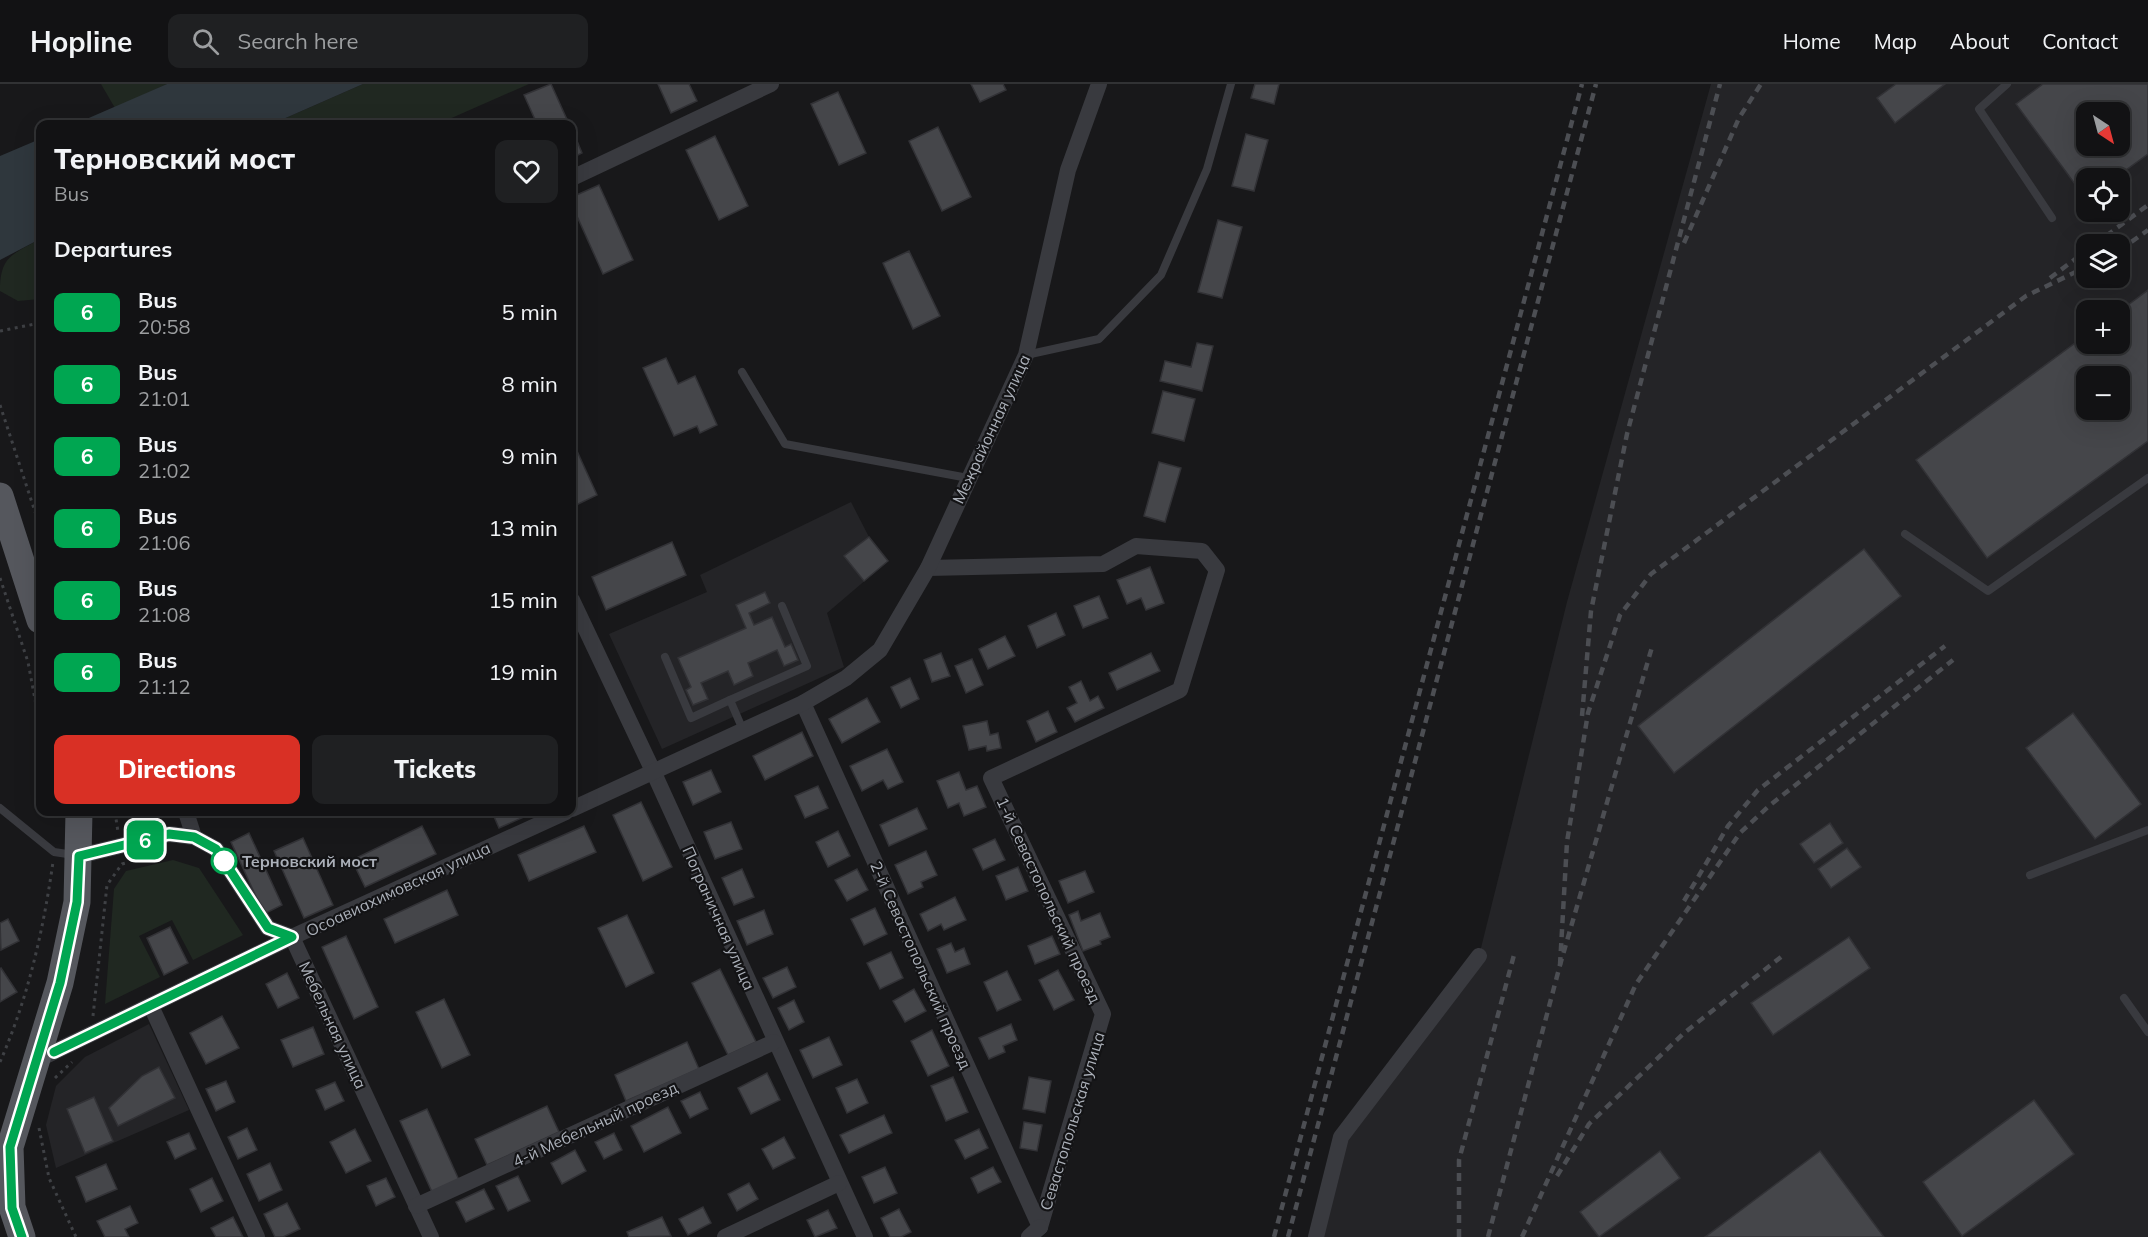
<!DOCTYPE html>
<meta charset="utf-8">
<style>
:root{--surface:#121214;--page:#1f2022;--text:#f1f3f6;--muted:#9c9ea0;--line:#313234;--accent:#d93025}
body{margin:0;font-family:Mulish,sans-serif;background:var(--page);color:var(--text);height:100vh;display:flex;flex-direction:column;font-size:22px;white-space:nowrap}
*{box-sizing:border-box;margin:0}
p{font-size:20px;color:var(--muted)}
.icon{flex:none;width:33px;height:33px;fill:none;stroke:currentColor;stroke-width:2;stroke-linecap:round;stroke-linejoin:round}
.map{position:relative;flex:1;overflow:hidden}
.panel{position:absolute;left:36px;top:36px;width:540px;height:696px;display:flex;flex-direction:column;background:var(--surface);border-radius:12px;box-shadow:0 6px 24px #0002,0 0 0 2px var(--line)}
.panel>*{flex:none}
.badge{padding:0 12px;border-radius:9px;font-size:21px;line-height:39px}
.needle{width:39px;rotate:144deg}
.tools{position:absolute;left:2076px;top:18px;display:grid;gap:12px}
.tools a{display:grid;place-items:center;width:54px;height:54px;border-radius:12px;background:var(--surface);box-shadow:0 6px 24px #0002,0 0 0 2px var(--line);font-size:30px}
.map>.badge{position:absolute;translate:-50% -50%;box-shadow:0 0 0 3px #fff}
h2{padding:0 18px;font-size:22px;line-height:54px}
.round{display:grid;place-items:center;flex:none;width:63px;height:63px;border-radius:12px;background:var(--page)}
.head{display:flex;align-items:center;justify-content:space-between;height:102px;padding:0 18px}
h1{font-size:28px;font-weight:800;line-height:45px}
.action{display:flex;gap:12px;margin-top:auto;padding:12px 18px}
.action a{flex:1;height:69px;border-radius:12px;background:var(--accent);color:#fff;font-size:24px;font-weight:800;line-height:69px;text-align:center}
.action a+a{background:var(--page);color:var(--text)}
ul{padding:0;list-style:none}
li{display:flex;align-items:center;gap:18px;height:72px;padding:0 18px}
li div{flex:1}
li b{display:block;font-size:22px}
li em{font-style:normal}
li .badge{min-width:66px;font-weight:700;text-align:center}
header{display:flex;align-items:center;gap:36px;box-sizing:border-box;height:84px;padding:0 30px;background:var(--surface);border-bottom:2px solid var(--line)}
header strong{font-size:28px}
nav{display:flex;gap:33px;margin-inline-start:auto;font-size:21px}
.search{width:420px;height:54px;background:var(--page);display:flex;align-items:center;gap:15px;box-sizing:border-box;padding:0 21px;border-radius:12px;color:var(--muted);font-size:22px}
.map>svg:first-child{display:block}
.built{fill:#242427;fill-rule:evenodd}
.green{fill:#202821}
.water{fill:#2f373d}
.building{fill:#45464a;stroke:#323236;stroke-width:1.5;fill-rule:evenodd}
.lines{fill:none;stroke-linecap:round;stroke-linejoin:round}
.path{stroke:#3f4145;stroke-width:3;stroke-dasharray:3 4.5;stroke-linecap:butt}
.service{stroke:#393a3f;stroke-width:8}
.minor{stroke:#393a3f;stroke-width:16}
.primary{stroke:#55575d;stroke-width:27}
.rail{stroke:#4c4e53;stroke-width:4.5;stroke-dasharray:8 6;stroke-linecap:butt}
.line-casing{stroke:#fff;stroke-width:14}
.line{stroke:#00a651;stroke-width:9}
.stop-dot{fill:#fff;stroke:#00a651;stroke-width:3}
.labels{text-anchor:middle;stroke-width:4.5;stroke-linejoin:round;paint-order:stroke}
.street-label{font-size:16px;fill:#abb0b9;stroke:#131315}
.stop-label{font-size:16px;font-weight:bold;fill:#abb0b9;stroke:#131315;text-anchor:start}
</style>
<header>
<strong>Hopline</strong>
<div class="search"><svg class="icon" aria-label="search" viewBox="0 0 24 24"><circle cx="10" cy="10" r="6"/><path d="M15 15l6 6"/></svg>Search here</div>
<nav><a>Home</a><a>Map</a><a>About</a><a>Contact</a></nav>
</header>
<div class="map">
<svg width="2148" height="1153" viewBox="0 0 2148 1153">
<rect width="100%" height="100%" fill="#18181a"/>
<g class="built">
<path d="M1711 0H2148V1153H1316L1341 1053 1479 872 1567 518ZM2086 28H2120V62H2086ZM2086 94H2120V128H2086ZM2086 160H2120V194H2086ZM2086 226H2120V260H2086ZM2086 292H2120V326H2086Z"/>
<path d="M851 418 869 453 888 477 827 529 844 583 662 665 609 550 707 508 700 491Z"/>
<path d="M149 940 189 1026 56 1084 46 1041 56 1002 85 973Z"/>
</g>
<g class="green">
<path d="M101 0H167L115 24Z"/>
<path d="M363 0H529L438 40H272Z"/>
<path d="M40 155V215L18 217 0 207C0 172 12 171 40 155Z"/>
<path d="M173 776 199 784 243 851 193 876 172 836 139 852 160 893 105 920 114 805 126 787Z"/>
</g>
<g class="water">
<path d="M167 0H363L272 40H75Z"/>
<path d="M40 55V155L0 176V72Z"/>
</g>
<g class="building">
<path d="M551 0 569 40H537L524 11Z"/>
<path d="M658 0H689L697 17 671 29Z"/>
<path d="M971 0H1003L1006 6 980 18Z"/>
<path d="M1255 0H1279L1274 20 1251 14Z"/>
<path d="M1896 0H1945L1895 39 1877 14Z"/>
<path d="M2043 0H2148V70L2115 94H2086V115L2016 20ZM2086 28H2120V62H2086Z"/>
<path d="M838 8 866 69 839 81 811 20Z"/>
<path d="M938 43 971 113 942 127 909 57Z"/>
<path d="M572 45 582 69 572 74Z"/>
<path d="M1246 50 1268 56 1254 107 1232 102Z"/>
<path d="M715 52 748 122 719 136 686 66Z"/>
<path d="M599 101 633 176 603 190 572 121V113Z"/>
<path d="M1218 136 1242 143 1222 214 1198 208Z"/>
<path d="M909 167 940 232 913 245 883 179Z"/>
<path d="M2148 206V357L1987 474 1916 376 2086 251V260H2120V227ZM2086 292H2120V326H2086Z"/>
<path d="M1197 259 1213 262 1202 307 1160 297 1165 277 1191 283Z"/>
<path d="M666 274 678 300 695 292 717 341 700 349 697 342 674 352 643 284Z"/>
<path d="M1163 307 1195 315 1184 357 1152 349Z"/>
<path d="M572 356 597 411 572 423Z"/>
<path d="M1159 378 1181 384 1165 438 1144 432Z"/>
<path d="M869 453 888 477 864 497 844 472Z"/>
<path d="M672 458 686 491 606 526 592 493Z"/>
<path d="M1864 465 1901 512 1674 689 1638 642Z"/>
<path d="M1150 483 1164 519 1146 526 1141 514 1127 520 1117 496Z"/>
<path d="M765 508 770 519 749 529 754 541 772 533 785 563 791 560 798 576 784 582 777 566 748 579 753 592 734 601 728 587 701 599 708 615 693 621 686 606 691 603 678 574 746 544 736 521Z"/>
<path d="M1099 512 1108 534 1083 544 1074 522Z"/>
<path d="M1056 529 1065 551 1037 564 1028 542Z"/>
<path d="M1005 552 1015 572 988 585 979 565Z"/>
<path d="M941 569 950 592 932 598 924 576Z"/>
<path d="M1151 569 1160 587 1117 606 1109 589Z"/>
<path d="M972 575 983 601 966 609 955 582Z"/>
<path d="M910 594 919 615 901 624 891 603Z"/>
<path d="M1081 597 1090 617 1098 612 1104 624 1075 638 1067 624 1077 619 1069 603Z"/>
<path d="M867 614 880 638 842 659 829 635Z"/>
<path d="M1048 627 1057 648 1036 658 1027 637Z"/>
<path d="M2073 629 2141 720 2095 755 2026 664Z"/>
<path d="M987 637 990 651 998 649 1001 664 987 667 986 662 969 666 963 642Z"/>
<path d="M802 648 813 672 765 696 753 672Z"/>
<path d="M887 665 903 698 888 705 883 696 862 707 850 682Z"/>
<path d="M711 686 721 708 693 721 683 698Z"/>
<path d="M959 688 966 706 977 702 986 723 964 732 959 719 948 724 937 697Z"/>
<path d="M818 702 828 724 805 734 795 712Z"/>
<path d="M641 718 672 783 643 797 613 731Z"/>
<path d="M917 724 927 745 889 762 880 741Z"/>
<path d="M492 728H535L499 744Z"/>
<path d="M731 738 742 765 715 775 704 748Z"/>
<path d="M1830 739 1843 759 1814 779 1800 760Z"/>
<path d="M422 742 436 770 365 803 352 776Z"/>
<path d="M584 742 596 768 529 797 518 771Z"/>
<path d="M838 747 850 772 828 783 816 758Z"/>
<path d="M249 749 282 821 264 830 231 758Z"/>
<path d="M303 754 333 821 304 834 274 767Z"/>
<path d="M995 755 1005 776 983 786 973 765Z"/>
<path d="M1847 764 1861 783 1831 804 1818 785Z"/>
<path d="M926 767 937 791 921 798 923 803 908 810 895 781Z"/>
<path d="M1018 783 1028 807 1006 816 996 792Z"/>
<path d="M742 785 754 813 734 821 722 794Z"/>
<path d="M857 785 868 806 847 817 835 796Z"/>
<path d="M1085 787 1094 808 1068 819 1059 797Z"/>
<path d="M447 806 458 831 395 859 384 835Z"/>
<path d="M955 813 966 836 944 846 941 840 928 847 920 830Z"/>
<path d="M875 824 887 850 864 861 851 835Z"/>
<path d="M764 826 773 850 747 861 737 837Z"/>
<path d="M1078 827 1081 837 1100 829 1110 853 1100 857 1101 860 1083 867 1069 831Z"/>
<path d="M627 831 654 889 626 903 598 844Z"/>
<path d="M8 835 19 857 1 866 0 839Z"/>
<path d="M170 843 188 879 164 891 147 854Z"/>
<path d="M346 852 378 923 354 935 322 863Z"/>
<path d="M1052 852 1060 870 1035 880 1028 862Z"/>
<path d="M1849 853 1870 884 1773 951 1751 919Z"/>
<path d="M951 859 955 868 964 864 970 880 947 889 937 865Z"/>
<path d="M891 868 903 894 880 905 867 879Z"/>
<path d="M787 883 796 903 773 914 763 894Z"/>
<path d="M1 884 17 908 0 918V885Z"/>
<path d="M720 885 756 958 728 971 692 899Z"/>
<path d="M1058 886 1074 916 1054 926 1039 896Z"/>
<path d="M1007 887 1021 916 997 927 984 898Z"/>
<path d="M287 889 299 914 278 924 266 900Z"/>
<path d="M914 905 926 927 905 938 893 917Z"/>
<path d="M444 915 470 971 442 984 416 928Z"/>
<path d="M794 916 804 938 789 946 778 924Z"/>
<path d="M222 932 239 964 206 980 190 949Z"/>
<path d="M1011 940 1017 956 1003 962 1005 968 989 975 979 954Z"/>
<path d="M313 943 324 970 293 983 281 956Z"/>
<path d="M932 946 949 982 928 992 911 957Z"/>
<path d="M829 953 842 981 813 994 800 966Z"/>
<path d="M687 958 699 985 626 1017 615 991Z"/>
<path d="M159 983 175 1014 118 1042 109 1024 142 992Z"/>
<path d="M767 989 780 1016 751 1030 738 1004Z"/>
<path d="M953 993 968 1028 946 1037 931 1002Z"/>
<path d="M1029 993 1051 997 1045 1029 1023 1025Z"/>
<path d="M857 995 868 1019 847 1029 836 1004Z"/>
<path d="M226 997 235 1018 216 1027 206 1005Z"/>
<path d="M335 998 344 1017 325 1026 316 1006Z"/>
<path d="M700 1008 708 1025 690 1034 681 1017Z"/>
<path d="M94 1013 113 1057 85 1069 67 1025Z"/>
<path d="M2034 1016 2074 1070 1962 1152 1923 1098Z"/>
<path d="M547 1022 559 1048 487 1081 475 1055Z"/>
<path d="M668 1023 681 1049 644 1068 631 1042Z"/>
<path d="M427 1025 459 1096 432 1108 400 1037Z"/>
<path d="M884 1031 892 1049 849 1069 840 1051Z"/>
<path d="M1024 1038 1042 1041 1037 1067 1020 1064Z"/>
<path d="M247 1044 257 1066 238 1075 228 1053Z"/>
<path d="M355 1045 371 1077 346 1089 330 1058Z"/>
<path d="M979 1045 988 1064 965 1075 955 1056Z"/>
<path d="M189 1049 196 1065 175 1075 167 1058Z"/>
<path d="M614 1049 622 1066 604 1075 595 1058Z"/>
<path d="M784 1053 795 1074 773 1085 762 1065Z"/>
<path d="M575 1066 586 1087 562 1100 551 1079Z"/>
<path d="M1660 1067 1680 1094 1599 1153 1580 1128Z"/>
<path d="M1820 1067 1884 1153H1705Z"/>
<path d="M270 1079 282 1106 259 1117 247 1090Z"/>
<path d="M106 1080 117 1105 86 1118 76 1093Z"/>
<path d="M885 1083 897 1109 874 1119 862 1093Z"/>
<path d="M993 1083 1001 1098 978 1109 971 1094Z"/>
<path d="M518 1092 530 1117 508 1127 496 1102Z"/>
<path d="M212 1094 223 1117 201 1128 190 1105Z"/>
<path d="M386 1094 395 1113 376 1122 367 1102Z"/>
<path d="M749 1099 758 1115 737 1127 728 1110Z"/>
<path d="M484 1105 494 1125 466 1138 456 1118Z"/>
<path d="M287 1119 300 1145 283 1153H275L264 1130Z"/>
<path d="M130 1122 138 1139 125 1145 129 1153H105L97 1137Z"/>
<path d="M703 1123 711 1139 688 1151 679 1135Z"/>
<path d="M899 1125 911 1148 901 1153H890L881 1134Z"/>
<path d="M828 1126 837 1144 815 1153 807 1136Z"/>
<path d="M233 1133 243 1153H216L211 1144Z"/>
<path d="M662 1133 671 1152 629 1153 627 1148Z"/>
</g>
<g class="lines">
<g class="path">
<path d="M0 247 40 239"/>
<path d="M0 321 40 443"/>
<path d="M0 494 28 578 40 642"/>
<path d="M115 728 118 748"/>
<path d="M93 932 107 801 122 780 129 778"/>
<path d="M0 978C28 914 43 848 53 778"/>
<path d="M55 994 72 978"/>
<path d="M39 1044 49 1094 76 1153"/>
</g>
<g class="service">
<path d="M2007 0 1979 25 2052 134"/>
<path d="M1026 271 1099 255 1161 191 1207 85 1231 0"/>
<path d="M742 288 785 360 968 394"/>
<path d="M1905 450 1988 507 2148 394"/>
<path d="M665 573 691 634 730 616"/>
<path d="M743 646 730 616 807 582 782 522"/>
<path d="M0 724 54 768 74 771"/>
<path d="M2030 791 2148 746"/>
<path d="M2124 914 2148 948"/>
</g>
<g class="minor">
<path d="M572 94 771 0"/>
<path d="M928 484 1103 480 1136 462 1202 467 1217 486 1180 606 991 694 1103 930 1040 1143"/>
<path d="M572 516 653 687 865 1153"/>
<path d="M803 619 1040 1143"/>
<path d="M572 725 803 619 846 594 880 566 928 484 1026 271 1068 86 1099 0"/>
<path d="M186 728 194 753"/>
<path d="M79 772 169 750 194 753 216 765 268 844 292 853 431 1153"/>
<path d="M151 922 257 1153"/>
<path d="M35 977 292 853 566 728"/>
<path d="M416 1122 774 958"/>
<path d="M725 1153 839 1099"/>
<path d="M1029 1153 1040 1143"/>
<path d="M1316 1153 1341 1053 1479 872"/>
</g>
<g class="primary">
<path d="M0 412 40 536"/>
<path d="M22 1153 12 1123 10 1063 60 899 77 818 79 728"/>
</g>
<g class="rail">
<path d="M1684 159 1739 34 1761 0"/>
<path d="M2095 160 2148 121"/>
<path d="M2120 166 2148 146"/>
<path d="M2050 194 2086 167"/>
<path d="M1582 632 1591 527 1627 350 1720 0"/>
<path d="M1684 817 1728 742 1758 706 1945 562"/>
<path d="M1560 881 1567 758 1588 629 1620 531 1651 490 2026 212 2086 183"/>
<path d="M1557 1092 1589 1040 1684 949 1781 873"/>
<path d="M1274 1153 1582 0"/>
<path d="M1288 1153 1596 0"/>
<path d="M1459 1153V1076L1514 871"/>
<path d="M1488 1153 1560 881 1652 563"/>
<path d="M1522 1153 1636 900 1740 749 1769 722 1953 576"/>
</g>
</g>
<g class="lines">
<defs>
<path id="line" d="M22 1153 12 1124 10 1063 60 899 77 818 79 772 169 750 194 753 216 765 268 844 292 853 54 968"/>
</defs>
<use href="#line" class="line-casing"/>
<use href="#line" class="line"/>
</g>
<circle class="stop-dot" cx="224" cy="777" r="12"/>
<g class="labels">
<g class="street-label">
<text transform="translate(991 345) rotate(-65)" y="6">Межрайонная улица</text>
<text transform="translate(398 805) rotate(-25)" y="6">Осоавиахимовская улица</text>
<text transform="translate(1049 816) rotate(65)" y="6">1-й Севастопольский проезд</text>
<text transform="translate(719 834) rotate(66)" y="6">Пограничная улица</text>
<text transform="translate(921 881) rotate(66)" y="6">2-й Севастопольский проезд</text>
<text transform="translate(333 941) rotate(65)" y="6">Мебельная улица</text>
<text transform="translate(1072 1037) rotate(-73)" y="6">Севастопольская улица</text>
<text transform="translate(595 1040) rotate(-25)" y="6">4-й Мебельный проезд</text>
</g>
<g class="stop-label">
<text x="242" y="783">Терновский мост</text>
</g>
</g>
</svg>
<div class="tools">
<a><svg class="needle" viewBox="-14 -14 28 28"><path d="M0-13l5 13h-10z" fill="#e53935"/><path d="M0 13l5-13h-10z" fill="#9c9ea0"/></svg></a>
<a><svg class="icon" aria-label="locate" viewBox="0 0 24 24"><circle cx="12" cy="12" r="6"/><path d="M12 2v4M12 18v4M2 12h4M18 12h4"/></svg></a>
<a><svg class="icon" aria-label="layers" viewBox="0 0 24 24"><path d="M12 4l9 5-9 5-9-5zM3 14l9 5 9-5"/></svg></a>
<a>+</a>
<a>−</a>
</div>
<b class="badge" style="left:145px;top:756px;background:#00a651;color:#fff">6</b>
<section class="panel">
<div class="head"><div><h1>Терновский мост</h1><p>Bus</p></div><a class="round"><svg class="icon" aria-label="heart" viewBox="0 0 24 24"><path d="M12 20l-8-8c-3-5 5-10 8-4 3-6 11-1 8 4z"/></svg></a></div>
<h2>Departures</h2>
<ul>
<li><span class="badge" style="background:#00a651;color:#fff">6</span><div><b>Bus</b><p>20:58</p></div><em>5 min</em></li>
<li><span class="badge" style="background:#00a651;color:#fff">6</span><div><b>Bus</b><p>21:01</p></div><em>8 min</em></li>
<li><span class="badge" style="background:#00a651;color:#fff">6</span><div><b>Bus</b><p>21:02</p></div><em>9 min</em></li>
<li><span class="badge" style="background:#00a651;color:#fff">6</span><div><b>Bus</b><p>21:06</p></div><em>13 min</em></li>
<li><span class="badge" style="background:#00a651;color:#fff">6</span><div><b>Bus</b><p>21:08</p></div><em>15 min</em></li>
<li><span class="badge" style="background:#00a651;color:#fff">6</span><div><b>Bus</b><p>21:12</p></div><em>19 min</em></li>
</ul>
<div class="action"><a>Directions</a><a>Tickets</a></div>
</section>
</div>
